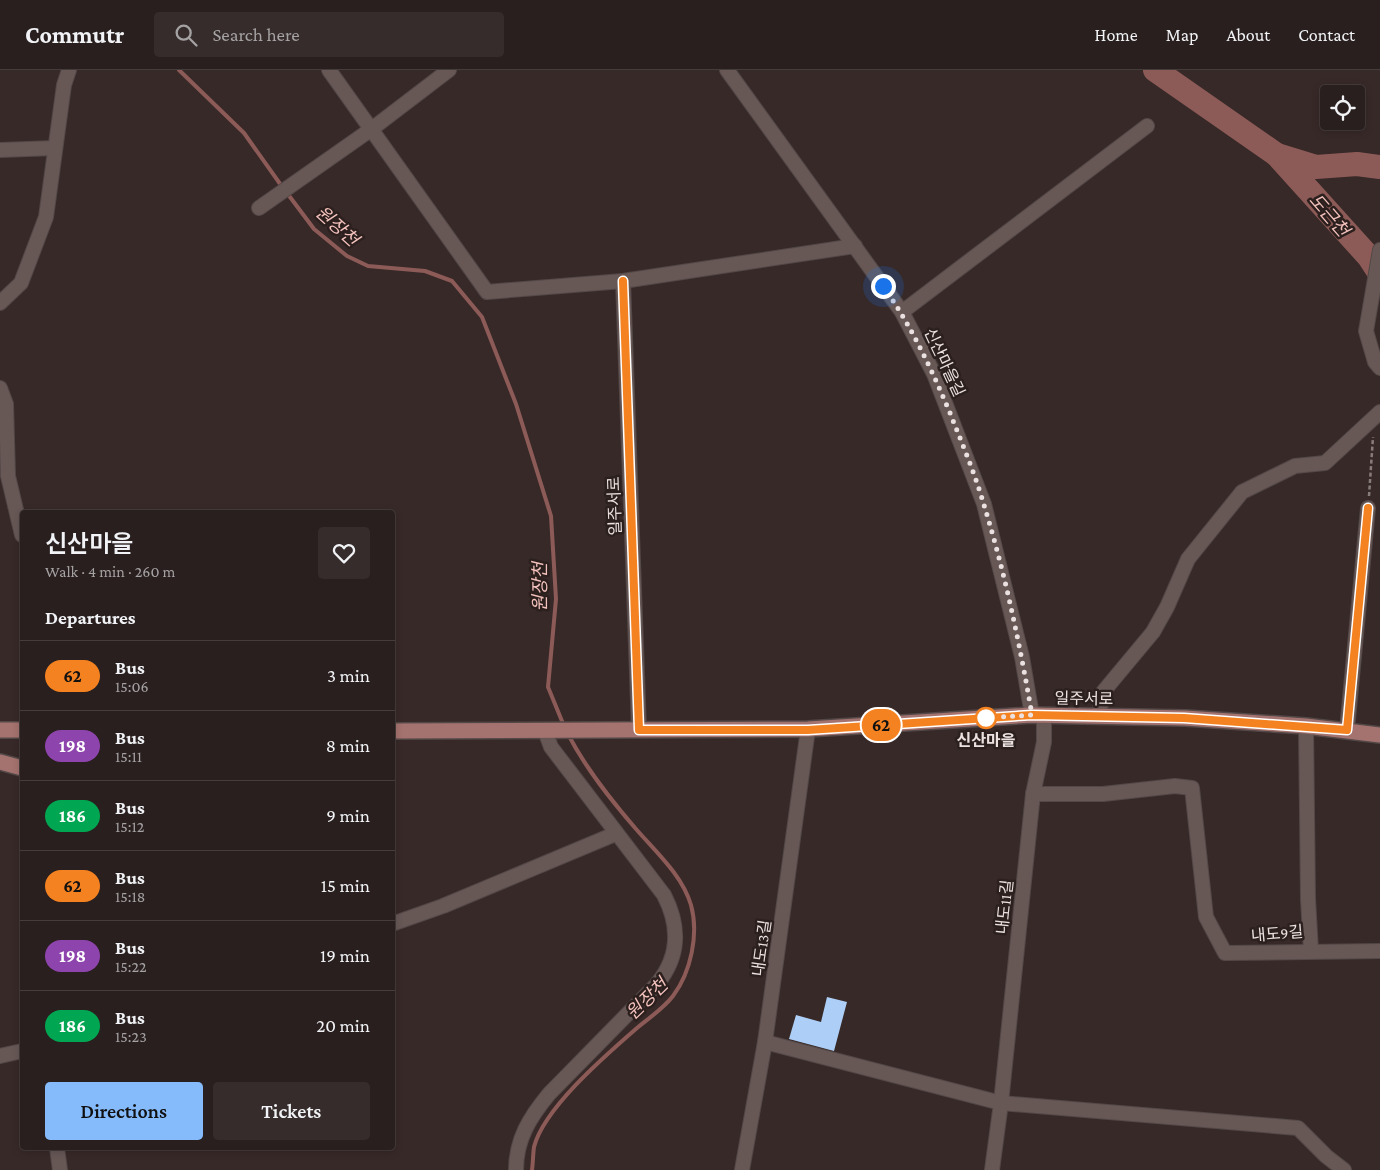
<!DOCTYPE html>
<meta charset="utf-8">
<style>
:root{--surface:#291f1e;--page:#352c2b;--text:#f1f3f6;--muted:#a5a2a4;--line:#453d3c;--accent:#85bbfb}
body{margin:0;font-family:"Crimson Pro","Noto Sans KR",serif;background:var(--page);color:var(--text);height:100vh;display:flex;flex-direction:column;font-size:19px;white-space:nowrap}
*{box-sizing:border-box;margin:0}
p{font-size:16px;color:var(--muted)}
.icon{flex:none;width:28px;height:28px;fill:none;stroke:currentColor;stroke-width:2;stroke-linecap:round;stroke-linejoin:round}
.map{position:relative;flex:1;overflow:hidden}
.sheet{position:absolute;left:20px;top:440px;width:375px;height:640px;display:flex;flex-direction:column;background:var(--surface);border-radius:5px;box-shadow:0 2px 8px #0003,0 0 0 1px var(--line)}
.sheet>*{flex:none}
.badge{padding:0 10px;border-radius:16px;font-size:18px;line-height:32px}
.buttons{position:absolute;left:1320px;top:15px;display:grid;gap:10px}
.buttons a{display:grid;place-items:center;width:45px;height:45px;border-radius:5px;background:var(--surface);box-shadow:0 2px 8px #0003,0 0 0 1px var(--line);font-size:25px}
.you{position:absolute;width:25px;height:25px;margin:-12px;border:4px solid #fff;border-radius:50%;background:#1a73e8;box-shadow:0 0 0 8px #1a73e833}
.map>.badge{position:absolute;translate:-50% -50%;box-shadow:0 0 0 2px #fff}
h2{padding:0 25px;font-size:19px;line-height:45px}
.round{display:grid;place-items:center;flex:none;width:52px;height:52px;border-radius:5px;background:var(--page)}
.overview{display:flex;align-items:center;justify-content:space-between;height:85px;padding:0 25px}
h1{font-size:24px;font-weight:600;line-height:38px}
.action{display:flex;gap:10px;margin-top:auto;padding:10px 25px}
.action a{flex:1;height:58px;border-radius:5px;background:var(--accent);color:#111;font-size:20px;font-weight:600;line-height:58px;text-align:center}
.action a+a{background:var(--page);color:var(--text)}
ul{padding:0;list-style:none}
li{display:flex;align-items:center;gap:15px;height:70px;padding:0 25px;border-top:1px solid var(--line)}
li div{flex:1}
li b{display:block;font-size:19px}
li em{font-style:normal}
li .badge{min-width:55px;font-weight:700;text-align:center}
header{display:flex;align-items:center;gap:30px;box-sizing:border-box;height:70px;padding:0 25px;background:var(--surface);border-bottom:1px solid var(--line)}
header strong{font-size:24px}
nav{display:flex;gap:28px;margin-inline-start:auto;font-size:18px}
.search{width:350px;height:45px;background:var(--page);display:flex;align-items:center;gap:12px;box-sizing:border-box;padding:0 18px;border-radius:5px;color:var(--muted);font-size:19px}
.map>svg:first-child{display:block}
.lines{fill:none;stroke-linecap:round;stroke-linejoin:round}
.stream{stroke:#8d5b57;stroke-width:4}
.river{stroke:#8d5b57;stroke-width:24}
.building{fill:#adcff7}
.minor-casing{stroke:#534847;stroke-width:16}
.major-casing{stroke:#534847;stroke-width:18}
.path{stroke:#887c7b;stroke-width:2.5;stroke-dasharray:4 2.5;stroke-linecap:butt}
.minor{stroke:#675856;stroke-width:14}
.major{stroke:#a5736f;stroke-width:15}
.line-casing{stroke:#fff;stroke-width:11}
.line{stroke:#f58220;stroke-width:8}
.walk{stroke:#eae1e0;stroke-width:5;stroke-dasharray:0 9}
.stop-dot{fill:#fff;stroke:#f58220;stroke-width:2.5}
.labels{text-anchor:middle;stroke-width:5;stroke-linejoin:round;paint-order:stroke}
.street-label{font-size:16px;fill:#eae1e0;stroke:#2c201e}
.stop-label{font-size:16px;font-weight:bold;fill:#eae1e0;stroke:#2c201e}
.water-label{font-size:18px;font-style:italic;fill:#f4c2bd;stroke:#2c201e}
</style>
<header>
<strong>Commutr</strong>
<div class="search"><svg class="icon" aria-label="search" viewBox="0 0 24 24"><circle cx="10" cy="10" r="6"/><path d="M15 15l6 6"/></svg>Search here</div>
<nav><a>Home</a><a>Map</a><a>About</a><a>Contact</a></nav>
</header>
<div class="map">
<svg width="1380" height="1100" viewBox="0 0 1380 1100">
<rect width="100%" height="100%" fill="#372928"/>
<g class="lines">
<g class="stream">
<path d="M179 0 244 63 283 118"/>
<path d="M287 123 314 159 347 186 368 196 425 201 452 211 482 247 516 334 551 446 556 529 548 617 564 656"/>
<path d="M532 1100C533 1093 533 1084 534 1077 544 1038 606 985 637 958 649 948 664 938 673 926 691 902 699 864 691 835 682 805 656 782 636 759 611 730 586 699 568 664"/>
</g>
<g class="river">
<path d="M1155 0 1277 85 1369 187 1380 204"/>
<path d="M1277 85 1316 97 1357 94 1380 97"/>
</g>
</g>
<path class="building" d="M827 927 847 932 834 981 789 969 796 945 821 952Z"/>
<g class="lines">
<defs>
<g id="minor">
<path d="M329 0 487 222 623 211 855 176"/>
<path d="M727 0 902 242 934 304 984 434 1022 587 1032 645"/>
<path d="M0 80 55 78"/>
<path d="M259 138 373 58 449 0"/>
<path d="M1380 180 1366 261 1375 292 1380 298"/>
<path d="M623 211 639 660"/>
<path d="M0 233 21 213 46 147 64 15 69 0"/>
<path d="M902 242 1147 56"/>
<path d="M0 318 6 334 8 406 22 465"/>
<path d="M1099 646 1103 622 1153 562 1167 537 1188 489 1242 422 1295 396 1325 393 1380 342"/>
<path d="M1306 656 1308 829 1311 881"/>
<path d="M1347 660 1368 438"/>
<path d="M1033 724H1103L1175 716 1192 718 1206 847 1225 883 1380 881"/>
<path d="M392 854 443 836 615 764"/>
<path d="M765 972 1001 1033 1298 1058 1326 1086 1344 1100"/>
<path d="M0 986 22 981"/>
<path d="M57 1078 60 1100"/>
<path d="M516 1100C516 1069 530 1047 549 1024L656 915C680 887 680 856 664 825L551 677 545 661"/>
<path d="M742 1100 765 972 808 659"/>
<path d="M992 1100 1001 1033 1033 724 1044 672V645"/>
</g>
<g id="major">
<path d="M0 660H22"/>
<path d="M392 661 808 659 1032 645 1185 648 1306 656 1380 665"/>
<path d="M0 692 22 698"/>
</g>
</defs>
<use href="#minor" class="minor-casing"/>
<use href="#major" class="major-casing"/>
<path class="path" d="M1369 426 1373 367"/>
<use href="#minor" class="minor"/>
<use href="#major" class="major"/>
</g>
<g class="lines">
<defs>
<path id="line" d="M623 211 639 660H808L1032 645 1184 648 1347 660 1368 438"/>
</defs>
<use href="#line" class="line-casing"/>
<use href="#line" class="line"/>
<path class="walk" d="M883 216C911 255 931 298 950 343 962 373 975 404 984 435 1005 503 1020 575 1032 645L986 648"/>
</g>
<circle class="stop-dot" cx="986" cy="648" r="10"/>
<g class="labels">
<g class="street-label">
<text transform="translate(945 292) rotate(65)" y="6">신산마을길</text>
<text transform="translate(614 436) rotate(-92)" y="6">일주서로</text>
<text transform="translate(1084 628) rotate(1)" y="6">일주서로</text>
<text transform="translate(1004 837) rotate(-84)" y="6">내도11길</text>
<text transform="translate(1277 863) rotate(-5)" y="6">내도9길</text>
<text transform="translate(761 878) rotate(-82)" y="6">내도13길</text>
</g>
<g class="stop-label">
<text x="986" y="676">신산마을</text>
</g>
<g class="water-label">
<text transform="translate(1329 145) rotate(49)" y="6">도근천</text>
<text transform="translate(337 156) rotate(42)" y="6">원장천</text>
<text transform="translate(540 517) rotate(-90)" y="6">원장천</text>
<text transform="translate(647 929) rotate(-44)" y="6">원장천</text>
</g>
</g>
</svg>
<div class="buttons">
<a><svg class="icon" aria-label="locate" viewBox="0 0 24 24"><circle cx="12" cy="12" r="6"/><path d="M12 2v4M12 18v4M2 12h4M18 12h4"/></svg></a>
</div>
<div class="you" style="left:883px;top:216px"></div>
<b class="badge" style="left:881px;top:655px;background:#f58220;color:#111">62</b>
<section class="sheet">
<div class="overview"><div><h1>신산마을</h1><p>Walk · 4 min · 260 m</p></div><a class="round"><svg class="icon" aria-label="heart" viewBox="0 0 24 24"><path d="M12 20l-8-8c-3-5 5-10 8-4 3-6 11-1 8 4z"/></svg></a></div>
<h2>Departures</h2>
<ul>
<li><span class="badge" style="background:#f58220;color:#111">62</span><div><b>Bus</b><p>15:06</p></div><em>3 min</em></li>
<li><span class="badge" style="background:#8e44ad;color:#fff">198</span><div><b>Bus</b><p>15:11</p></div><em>8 min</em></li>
<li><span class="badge" style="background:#00a651;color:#fff">186</span><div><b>Bus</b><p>15:12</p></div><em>9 min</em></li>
<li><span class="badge" style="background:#f58220;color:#111">62</span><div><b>Bus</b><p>15:18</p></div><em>15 min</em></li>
<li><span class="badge" style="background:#8e44ad;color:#fff">198</span><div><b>Bus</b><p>15:22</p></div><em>19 min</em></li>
<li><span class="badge" style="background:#00a651;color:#fff">186</span><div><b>Bus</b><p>15:23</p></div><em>20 min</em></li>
</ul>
<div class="action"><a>Directions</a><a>Tickets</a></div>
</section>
</div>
